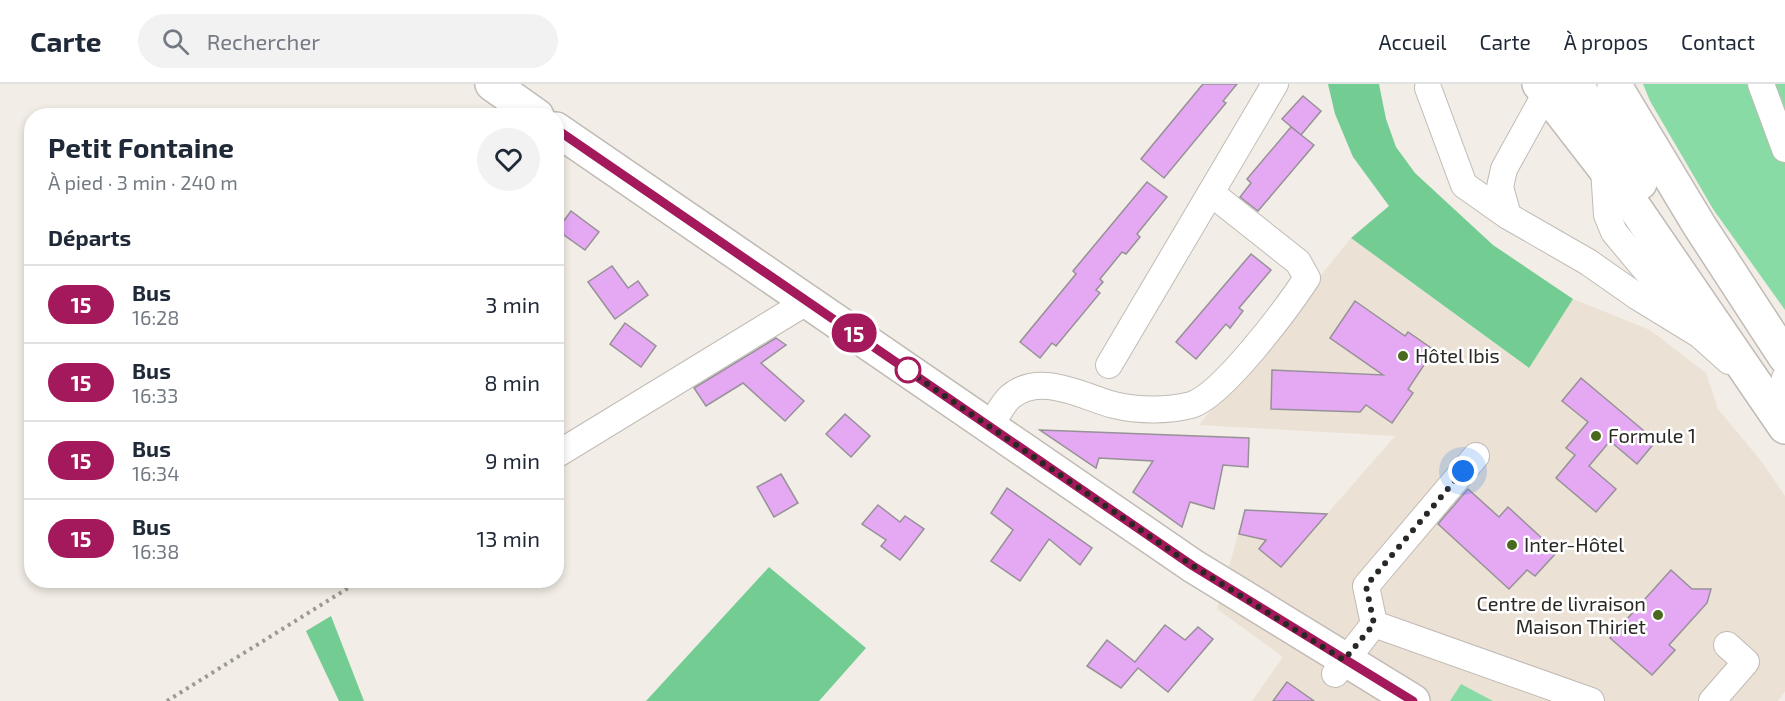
<!DOCTYPE html>
<html lang="fr">
<meta charset="utf-8">
<style>
:root{--surface:#fff;--page:#f2f2f3;--text:#1f2937;--muted:#747a83;--line:#e0e1e3}
body{margin:0;font-family:"Exo 2",sans-serif;background:var(--page);color:var(--text);height:100vh;display:flex;flex-direction:column;font-size:22px;white-space:nowrap}
*{box-sizing:border-box;margin:0}
p{font-size:20px;color:var(--muted)}
.icon{flex:none;width:33px;height:33px;fill:none;stroke:currentColor;stroke-width:2;stroke-linecap:round;stroke-linejoin:round}
.map{position:relative;flex:1;overflow:hidden}
.side{position:absolute;left:24px;top:24px;width:540px;height:480px;display:flex;flex-direction:column;background:var(--surface);border-radius:24px;box-shadow:0 3px 9px #0003}
.side>*{flex:none}
.badge{padding:0 12px;border-radius:20px;font-size:21px;line-height:39px}
.you{position:absolute;width:30px;height:30px;margin:-15px;border:4px solid #fff;border-radius:50%;background:#1a73e8;box-shadow:0 0 0 9px #1a73e833}
.map>.badge{position:absolute;translate:-50% -50%;box-shadow:0 0 0 3px #fff}
h2{padding:0 24px;font-size:22px;line-height:54px}
.round{display:grid;place-items:center;flex:none;width:63px;height:63px;border-radius:32px;background:var(--page)}
.overview{display:flex;align-items:center;justify-content:space-between;height:102px;padding:0 24px}
h1{font-size:28px;font-weight:700;line-height:45px}
ul{padding:0;list-style:none}
li{display:flex;align-items:center;gap:18px;height:78px;padding:0 24px;border-top:2px solid var(--line)}
li div{flex:1}
li b{display:block;font-size:22px}
li em{font-style:normal}
li .badge{min-width:66px;font-weight:700;text-align:center}
header{display:flex;align-items:center;gap:36px;box-sizing:border-box;height:84px;padding:0 30px;background:var(--surface);border-bottom:2px solid var(--line)}
header strong{font-size:28px}
nav{display:flex;gap:33px;margin-inline-start:auto;font-size:21px}
.search{width:420px;height:54px;background:var(--page);display:flex;align-items:center;gap:15px;box-sizing:border-box;padding:0 21px;border-radius:33px;color:var(--muted);font-size:22px}
.map>svg:first-child{display:block}
.built{fill:#ece1d5}
.green{fill:#89dba6}
.forest{fill:#73cd93}
.building{fill:#e5a9f4;stroke:#969197;stroke-width:1.5}
.lines{fill:none;stroke-linecap:round;stroke-linejoin:round}
.minor-casing{stroke:#c1bbb5;stroke-width:28}
.major-casing{stroke:#c1bbb5;stroke-width:36}
.highway-casing{stroke:#c1bbb5;stroke-width:36}
.path{stroke:#9d9a94;stroke-width:4;stroke-dasharray:3 4.5;stroke-linecap:butt}
.minor{stroke:#fff;stroke-width:26}
.major{stroke:#fff;stroke-width:33}
.highway{stroke:#fff;stroke-width:33}
.line-casing{stroke:#fff;stroke-width:14}
.line{stroke:#a3195c;stroke-width:9}
.walk{stroke:#2a2825;stroke-width:6;stroke-dasharray:0 10.8}
.poi-dot{fill:#4a691e;stroke:#fff;stroke-width:2}
.stop-dot{fill:#fff;stroke:#a3195c;stroke-width:3}
.labels{text-anchor:middle;stroke-width:5;stroke-linejoin:round;paint-order:stroke}
.poi-label{font-size:20px;fill:#2a2825;stroke:#fff;text-anchor:start}
</style>
<header>
<strong>Carte</strong>
<div class="search"><svg class="icon" aria-label="search" viewBox="0 0 24 24"><circle cx="10" cy="10" r="6"/><path d="M15 15l6 6"/></svg>Rechercher</div>
<nav><a>Accueil</a><a>Carte</a><a>À propos</a><a>Contact</a></nav>
</header>
<div class="map">
<svg width="1785" height="617" viewBox="0 0 1785 617">
<rect width="100%" height="100%" fill="#f2ede6"/>
<path class="built" d="M1351 154 1528 284 1573 215 1650 246 1706 289 1718 325 1762 378 1785 412V607L1778 617H1493L1461 600 1450 617H1252L1283 573 1217 525 1245 426 1327 430 1395 352 1199 341Z"/>
<g class="green">
<path d="M1643 0H1785V226L1713 125 1650 17Z"/>
<path d="M1461 600 1493 617H1450Z"/>
</g>
<g class="forest">
<path d="M1328 0H1379L1386 35 1396 63 1415 89 1493 161 1573 215 1529 284 1351 154 1389 122 1353 73 1335 30Z"/>
<path d="M769 483 866 564 819 617H646Z"/>
<path d="M331 532 364 617H339L306 547Z"/>
</g>
<g class="building">
<path d="M1203 0H1237L1223 17 1226 19 1164 94 1141 75Z"/>
<path d="M1303 12 1321 27 1301 51 1282 35Z"/>
<path d="M1291 43 1314 61 1258 127 1240 113 1251 99 1247 95Z"/>
<path d="M1147 98 1167 113 1137 150 1140 153 1126 170 1122 168 1100 195 1103 198 1096 206 1100 209 1056 262 1052 259 1040 274 1020 258 1076 190 1073 187Z"/>
<path d="M571 127 599 148 585 166 557 146Z"/>
<path d="M1251 170 1271 186 1239 224 1243 227 1230 244 1226 240 1196 275 1176 258Z"/>
<path d="M612 182 628 204 638 197 648 211 615 235 588 198Z"/>
<path d="M1355 217 1405 252 1408 248 1434 266 1408 305 1413 309 1392 339 1366 321 1360 328 1271 325 1272 286 1383 291 1330 254Z"/>
<path d="M625 239 656 262 641 283 610 260Z"/>
<path d="M776 254 786 261 761 279 804 317 785 337 743 299 706 322 694 304Z"/>
<path d="M1581 294 1656 357 1637 380 1610 357 1589 382 1616 405 1596 428 1556 394 1575 371 1566 364 1588 338 1562 317Z"/>
<path d="M845 330 870 352 851 373 826 350Z"/>
<path d="M1040 346 1249 354 1248 383 1223 381 1214 425 1190 418 1182 443 1133 408 1153 377 1099 374 1096 384Z"/>
<path d="M781 390 798 419 774 433 757 403Z"/>
<path d="M1007 404 1092 464 1080 481 1049 455 1020 497 991 477 1013 446 991 429Z"/>
<path d="M1468 405 1499 433 1508 423 1557 468 1535 492 1527 486 1509 505 1438 440Z"/>
<path d="M878 421 900 438 905 432 924 445 900 476 881 462 886 456 862 440Z"/>
<path d="M1245 426 1327 430 1281 483 1259 465 1266 456 1239 450Z"/>
<path d="M1671 486 1692 505H1711L1707 519 1669 561 1675 566 1652 591 1610 554Z"/>
<path d="M1165 541 1185 556 1198 543 1213 555 1168 608 1138 584 1121 604 1087 582 1107 556 1135 578Z"/>
<path d="M1287 598 1314 617H1273Z"/>
</g>
<g class="lines">
<defs>
<g id="minor">
<path d="M1761 0 1785 65"/>
<path d="M1428 4 1464 101 1508 132 1588 178 1638 213 1700 251 1729 277"/>
<path d="M1604 85 1607 131 1614 148 1684 232"/>
<path d="M1508 132 1500 103 1504 85 1546 9"/>
<path d="M1109 281 1275 0"/>
<path d="M1785 294 1782 306 1785 313"/>
<path d="M990 343C996 334 1002 320 1010 313 1040 287 1083 313 1114 321 1138 327 1168 327 1191 321 1222 312 1288 223 1307 194L1298 178 1211 109"/>
<path d="M556 371 808 217"/>
<path d="M1374 540 1366 502 1476 372"/>
<path d="M1335 590 1374 540 1591 617"/>
<path d="M1712 617 1746 578 1727 561"/>
</g>
<g id="major">
<path d="M492 0 537 32"/>
<path d="M556 45 1193 482 1413 617"/>
</g>
<g id="highway">
<path d="M1539 0 1635 124 1785 343"/>
<path d="M1576 0 1640 99"/>
<path d="M1614 0 1699 141 1785 273"/>
</g>
</defs>
<use href="#minor" class="minor-casing"/>
<use href="#major" class="major-casing"/>
<use href="#highway" class="highway-casing"/>
<path class="path" d="M167 617 361 496"/>
<use href="#minor" class="minor"/>
<use href="#major" class="major"/>
<use href="#highway" class="highway"/>
</g>
<g class="lines">
<defs>
<path id="line" d="M556 45 1193 482 1413 617"/>
</defs>
<use href="#line" class="line-casing"/>
<use href="#line" class="line"/>
<path class="walk" d="M908 286 904 284 1193 482 1344 576 1374 540 1366 502 1463 387"/>
</g>
<g class="poi-dot">
<circle cx="1403" cy="272" r="6"/>
<circle cx="1596" cy="352" r="6"/>
<circle cx="1512" cy="461" r="6"/>
<circle cx="1658" cy="531" r="6"/>
</g>
<circle class="stop-dot" cx="908" cy="286" r="12"/>
<g class="labels">
<g class="poi-label">
<text x="1415" y="279">Hôtel Ibis</text>
<text x="1608" y="359">Formule 1</text>
<text x="1524" y="468">Inter-Hôtel</text>
<text x="1646" y="527" text-anchor="end">Centre de livraison<tspan x="1646" dy="23">Maison Thiriet</tspan></text>
</g>
</g>
</svg>
<div class="you" style="left:1463px;top:387px"></div>
<b class="badge" style="left:854px;top:249px;background:#a3195c;color:#fff">15</b>
<section class="side">
<div class="overview"><div><h1>Petit Fontaine</h1><p>À pied · 3 min · 240 m</p></div><a class="round"><svg class="icon" aria-label="heart" viewBox="0 0 24 24"><path d="M12 20l-8-8c-3-5 5-10 8-4 3-6 11-1 8 4z"/></svg></a></div>
<h2>Départs</h2>
<ul>
<li><span class="badge" style="background:#a3195c;color:#fff">15</span><div><b>Bus</b><p>16:28</p></div><em>3 min</em></li>
<li><span class="badge" style="background:#a3195c;color:#fff">15</span><div><b>Bus</b><p>16:33</p></div><em>8 min</em></li>
<li><span class="badge" style="background:#a3195c;color:#fff">15</span><div><b>Bus</b><p>16:34</p></div><em>9 min</em></li>
<li><span class="badge" style="background:#a3195c;color:#fff">15</span><div><b>Bus</b><p>16:38</p></div><em>13 min</em></li>
</ul>
</section>
</div>
